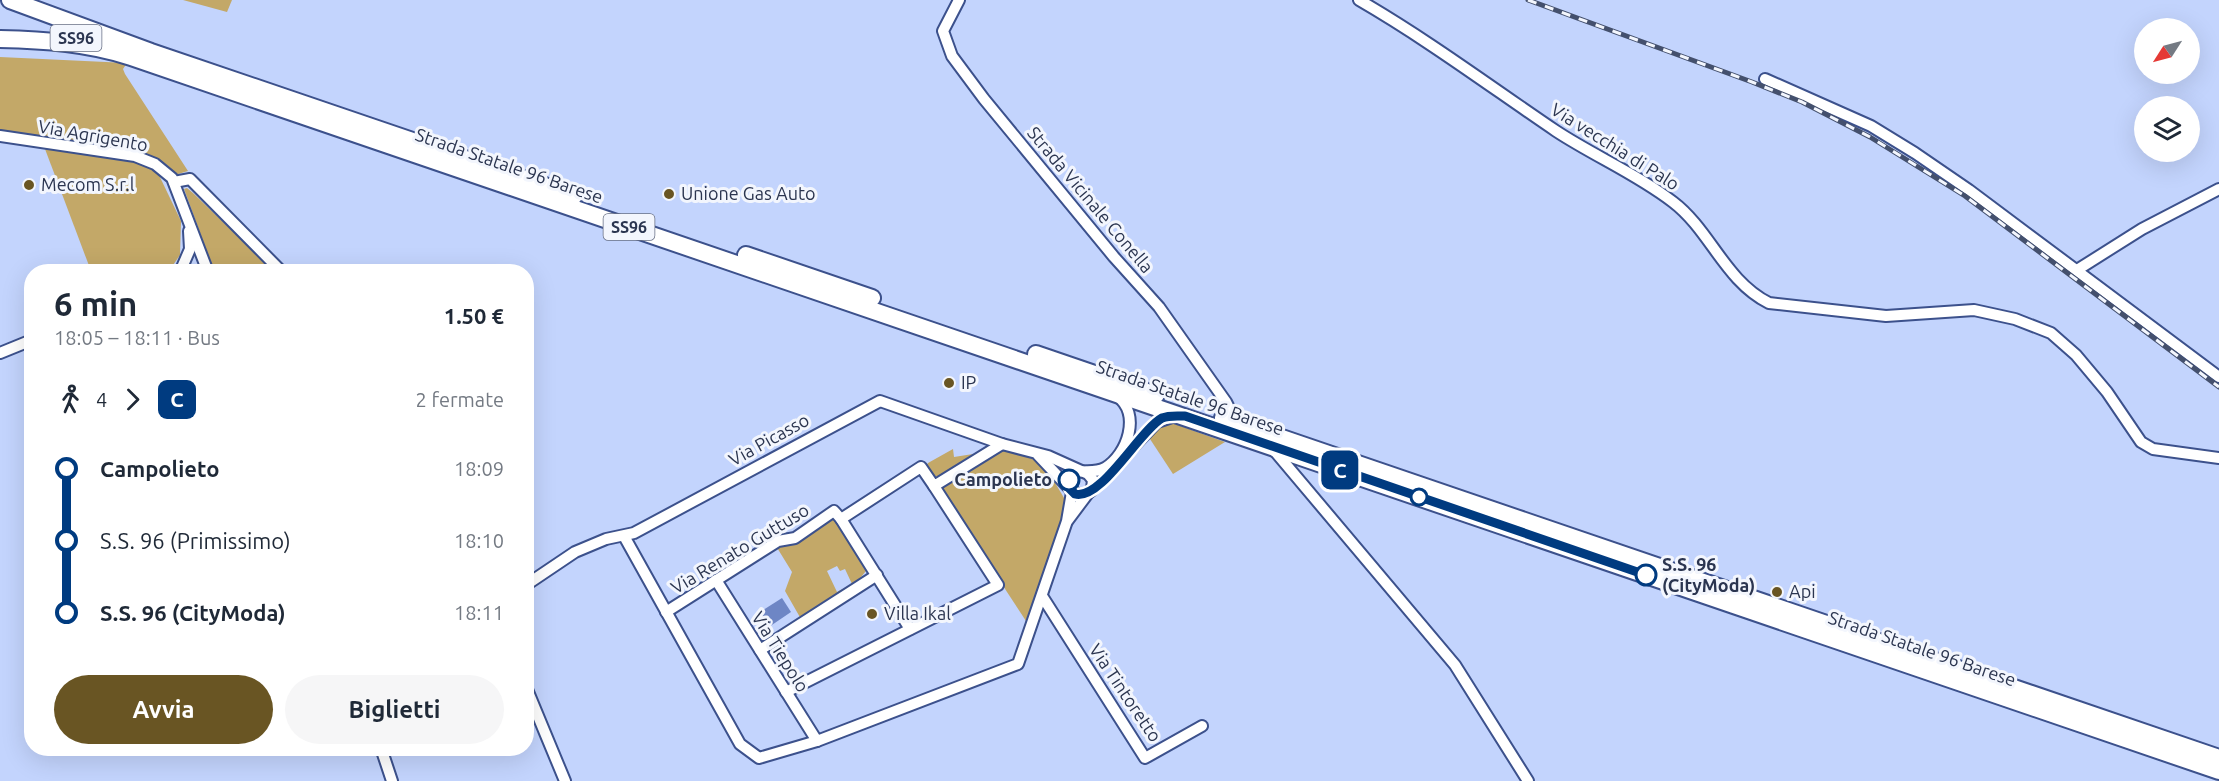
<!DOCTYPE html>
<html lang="it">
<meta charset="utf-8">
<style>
:root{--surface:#fff;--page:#f6f6f7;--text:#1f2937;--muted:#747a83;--accent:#695523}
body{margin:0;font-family:Ubuntu,sans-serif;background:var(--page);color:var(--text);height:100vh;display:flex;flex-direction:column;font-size:22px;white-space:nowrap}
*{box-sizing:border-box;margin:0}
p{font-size:20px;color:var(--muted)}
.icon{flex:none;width:33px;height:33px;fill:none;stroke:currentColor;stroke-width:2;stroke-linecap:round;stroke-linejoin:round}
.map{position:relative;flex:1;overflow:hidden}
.panel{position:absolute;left:24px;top:264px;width:510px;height:492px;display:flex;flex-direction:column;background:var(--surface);border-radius:24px;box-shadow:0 6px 24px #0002}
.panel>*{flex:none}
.badge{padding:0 12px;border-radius:9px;font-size:21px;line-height:39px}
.needle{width:39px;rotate:234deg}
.buttons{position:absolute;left:2134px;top:18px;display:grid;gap:12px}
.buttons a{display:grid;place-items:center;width:66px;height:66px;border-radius:50%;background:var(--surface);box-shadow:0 6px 24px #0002;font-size:30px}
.map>.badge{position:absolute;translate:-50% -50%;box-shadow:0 0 0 3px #fff}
.legs{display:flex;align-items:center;gap:9px;height:66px;padding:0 30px;font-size:20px}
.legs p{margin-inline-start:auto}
.headline{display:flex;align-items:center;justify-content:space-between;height:102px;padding:0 30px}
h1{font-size:33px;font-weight:700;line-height:45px}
.action{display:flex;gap:12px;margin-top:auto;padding:12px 30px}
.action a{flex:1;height:69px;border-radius:36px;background:var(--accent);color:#fff;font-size:24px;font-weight:700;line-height:69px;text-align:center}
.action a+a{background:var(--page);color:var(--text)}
ul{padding:0 30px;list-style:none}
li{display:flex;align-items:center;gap:21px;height:72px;font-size:22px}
li i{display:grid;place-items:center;width:9px;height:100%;margin:0 8px;background:currentColor}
li i::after{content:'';width:15px;height:15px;margin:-8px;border:4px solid;border-radius:50%;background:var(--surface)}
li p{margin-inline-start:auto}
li:first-child i{background:linear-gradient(#0000 50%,currentColor 0)}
li:last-child i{background:linear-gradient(currentColor 50%,#0000 0)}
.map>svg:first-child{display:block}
.green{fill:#c3a868;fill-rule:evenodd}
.water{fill:#6e86c5}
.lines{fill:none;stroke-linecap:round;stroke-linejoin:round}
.street-casing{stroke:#3c518c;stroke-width:14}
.primary-casing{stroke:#3c518c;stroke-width:20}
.street{stroke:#fff;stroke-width:10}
.primary{stroke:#fff;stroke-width:16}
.rail-casing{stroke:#44506d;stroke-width:5}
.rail{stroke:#f3f6fd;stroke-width:3;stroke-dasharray:9;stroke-linecap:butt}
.line-1-casing{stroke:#fff;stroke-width:14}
.line-1{stroke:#003b80;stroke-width:9}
.poi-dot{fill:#695523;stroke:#f3f6fd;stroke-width:2}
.stop-1-dot{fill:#fff;stroke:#003b80;stroke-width:3}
.labels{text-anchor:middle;stroke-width:6;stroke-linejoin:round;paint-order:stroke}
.shield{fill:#f3f6fd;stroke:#676f84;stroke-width:1.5}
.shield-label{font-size:16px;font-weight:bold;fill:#2b3550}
.street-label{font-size:18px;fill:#2b3550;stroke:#f3f6fd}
.poi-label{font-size:18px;fill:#2b3550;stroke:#f3f6fd;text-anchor:start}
.stop-label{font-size:18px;font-weight:bold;fill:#2b3550;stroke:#f3f6fd;text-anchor:end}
</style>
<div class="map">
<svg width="2219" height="781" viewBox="0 0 2219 781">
<rect width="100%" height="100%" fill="#c3d4fd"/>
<g class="green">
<path d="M183 0H232L227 12Z"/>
<path d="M0 57 127 63 123 69 125 74 188 171 175 175 167 165 142 152 0 131Z"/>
<path d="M45 149 140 162 158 173 181 221 180 255 169 271H91Z"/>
<path d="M187 188 193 193 274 271H214L184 189Z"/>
<path d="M1172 423 1225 442 1173 474 1148 436 1159 427Z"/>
<path d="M1001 446 1044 464 1067 503 1026 621 939 488Z"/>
<path d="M953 449 954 457 973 454 940 476H932L926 466 928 463Z"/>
<path d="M829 519 836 520 866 571 856 583 801 619 785 591 792 572 776 546ZM837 566 840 571 845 569 852 584 837 592 827 571Z"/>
</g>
<path class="water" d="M782 598 791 612 763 631 754 616Z"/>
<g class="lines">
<defs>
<g id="street">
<path d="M959 0 943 31 952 56 984 99 1114 257 1159 307 1226 402 1230 410 1228 419"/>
<path d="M1359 0C1428 40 1491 87 1556 131 1594 156 1637 174 1673 202 1710 230 1725 281 1769 303L1886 316 1974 310 2015 319 2051 333 2076 355 2107 392 2141 442 2153 449 2219 458"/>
<path d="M1765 79 1871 126 1915 153 1969 190 2219 377"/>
<path d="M0 136 135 156 155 164 172 178 208 272"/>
<path d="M174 182 190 179 282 272"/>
<path d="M2077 270 2142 229 2219 189"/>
<path d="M180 272 190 249 189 231"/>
<path d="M0 353 32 340"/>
<path d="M1273 449 1455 665 1528 781"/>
<path d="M1038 455 1070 489"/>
<path d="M1090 492 1157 422 1175 416"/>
<path d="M1076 494 1068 484 1073 473C1083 469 1094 474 1105 468 1128 454 1141 414 1117 396"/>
<path d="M841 519 910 629"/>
<path d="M624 536 740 744 759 758 817 741 1018 664 1067 521 1072 492"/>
<path d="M716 580 817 741"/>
<path d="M526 585 575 552 606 539 634 533 880 401 1002 444 1048 456 1088 474 1093 480 1092 488 1068 520"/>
<path d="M1042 596 1145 758 1202 726"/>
<path d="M666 612 778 541 795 538 834 511 841 519 921 467 934 486 1002 444"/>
<path d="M760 650 877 575"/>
<path d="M526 687 565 781"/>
<path d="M786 692 998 585 934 486"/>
<path d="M381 748 392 781"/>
</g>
<g id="primary">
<path d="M10 0 151 52 574 196"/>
<path d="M0 39C44 40 89 43 131 57L2219 771"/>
<path d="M746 255 872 298"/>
<path d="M1036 354 1156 395"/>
<path d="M1223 418 2219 758"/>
</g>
</defs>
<use href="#street" class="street-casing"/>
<use href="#primary" class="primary-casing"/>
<use href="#street" class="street"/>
<use href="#primary" class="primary"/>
<defs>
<path id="rail" d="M1528 0 1752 82 1802 102 1870 137 1965 196 2219 387"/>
</defs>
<use href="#rail" class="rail-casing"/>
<use href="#rail" class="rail"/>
</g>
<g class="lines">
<defs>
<path id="line-1" d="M1069 480 1070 489 1075 494C1101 501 1139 431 1162 418 1169 415 1177 416 1185 416L1646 575"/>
</defs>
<use href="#line-1" class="line-1-casing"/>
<use href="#line-1" class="line-1"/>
</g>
<g class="poi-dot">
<circle cx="29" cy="185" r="6"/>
<circle cx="669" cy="194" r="6"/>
<circle cx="949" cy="383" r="6"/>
<circle cx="1777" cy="592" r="6"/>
<circle cx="872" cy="614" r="6"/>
</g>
<g class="stop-1-dot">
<circle cx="1069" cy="480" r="10"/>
<circle cx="1419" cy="497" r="8"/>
<circle cx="1646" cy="575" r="10"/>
</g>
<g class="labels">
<g class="shield">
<rect x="50.5" y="25" width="51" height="26" rx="4.5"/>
<rect x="603.5" y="214" width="51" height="26" rx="4.5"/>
</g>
<g class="shield-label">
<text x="76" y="44">SS96</text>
<text x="629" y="233">SS96</text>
</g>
<g class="street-label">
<text transform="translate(93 136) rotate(10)" y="6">Via Agrigento</text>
<text transform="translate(1615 147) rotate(32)" y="6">Via vecchia di Palo</text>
<text transform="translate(509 166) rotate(19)" y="6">Strada Statale 96 Barese</text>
<text transform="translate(1090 200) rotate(50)" y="6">Strada Vicinale Conella</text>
<text transform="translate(1190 398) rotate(19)" y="6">Strada Statale 96 Barese</text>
<text transform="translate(769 440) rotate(-29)" y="6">Via Picasso</text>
<text transform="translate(740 549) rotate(-31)" y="6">Via Renato Guttuso</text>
<text transform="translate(1922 649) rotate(19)" y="6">Strada Statale 96 Barese</text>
<text transform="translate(780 652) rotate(58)" y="6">Via Tiepolo</text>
<text transform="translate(1125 693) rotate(56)" y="6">Via Tintoretto</text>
</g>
<g class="poi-label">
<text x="41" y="191">Mecom S.r.l</text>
<text x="681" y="200">Unione Gas Auto</text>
<text x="961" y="389">IP</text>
<text x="1789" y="598">Api</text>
<text x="884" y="620">Villa Ikal</text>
</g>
<g class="stop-label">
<text x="1052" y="486">Campolieto</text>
<text x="1662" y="571" text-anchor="start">S.S. 96<tspan x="1662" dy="21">(CityModa)</tspan></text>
</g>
</g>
</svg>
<div class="buttons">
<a><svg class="needle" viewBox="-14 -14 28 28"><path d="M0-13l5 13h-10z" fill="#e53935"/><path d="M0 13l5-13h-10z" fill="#747a83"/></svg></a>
<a><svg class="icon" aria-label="layers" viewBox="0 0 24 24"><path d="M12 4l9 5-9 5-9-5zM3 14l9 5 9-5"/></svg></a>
</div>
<b class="badge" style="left:1340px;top:470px;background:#003b80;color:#fff">C</b>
<section class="panel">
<div class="headline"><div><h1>6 min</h1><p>18:05 – 18:11 · Bus</p></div><b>1.50 €</b></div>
<div class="legs"><svg class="icon" aria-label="walk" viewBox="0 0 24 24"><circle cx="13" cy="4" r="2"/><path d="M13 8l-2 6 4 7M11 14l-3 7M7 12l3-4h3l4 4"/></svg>4<svg class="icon" aria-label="forward" viewBox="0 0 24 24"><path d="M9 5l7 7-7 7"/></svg><b class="badge" style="background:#003b80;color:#fff">C</b><p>2 fermate</p></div>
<ul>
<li><i style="color:#003b80"></i><b>Campolieto</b><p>18:09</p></li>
<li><i style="color:#003b80"></i><span>S.S. 96 (Primissimo)</span><p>18:10</p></li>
<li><i style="color:#003b80"></i><b>S.S. 96 (CityModa)</b><p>18:11</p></li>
</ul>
<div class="action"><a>Avvia</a><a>Biglietti</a></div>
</section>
</div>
